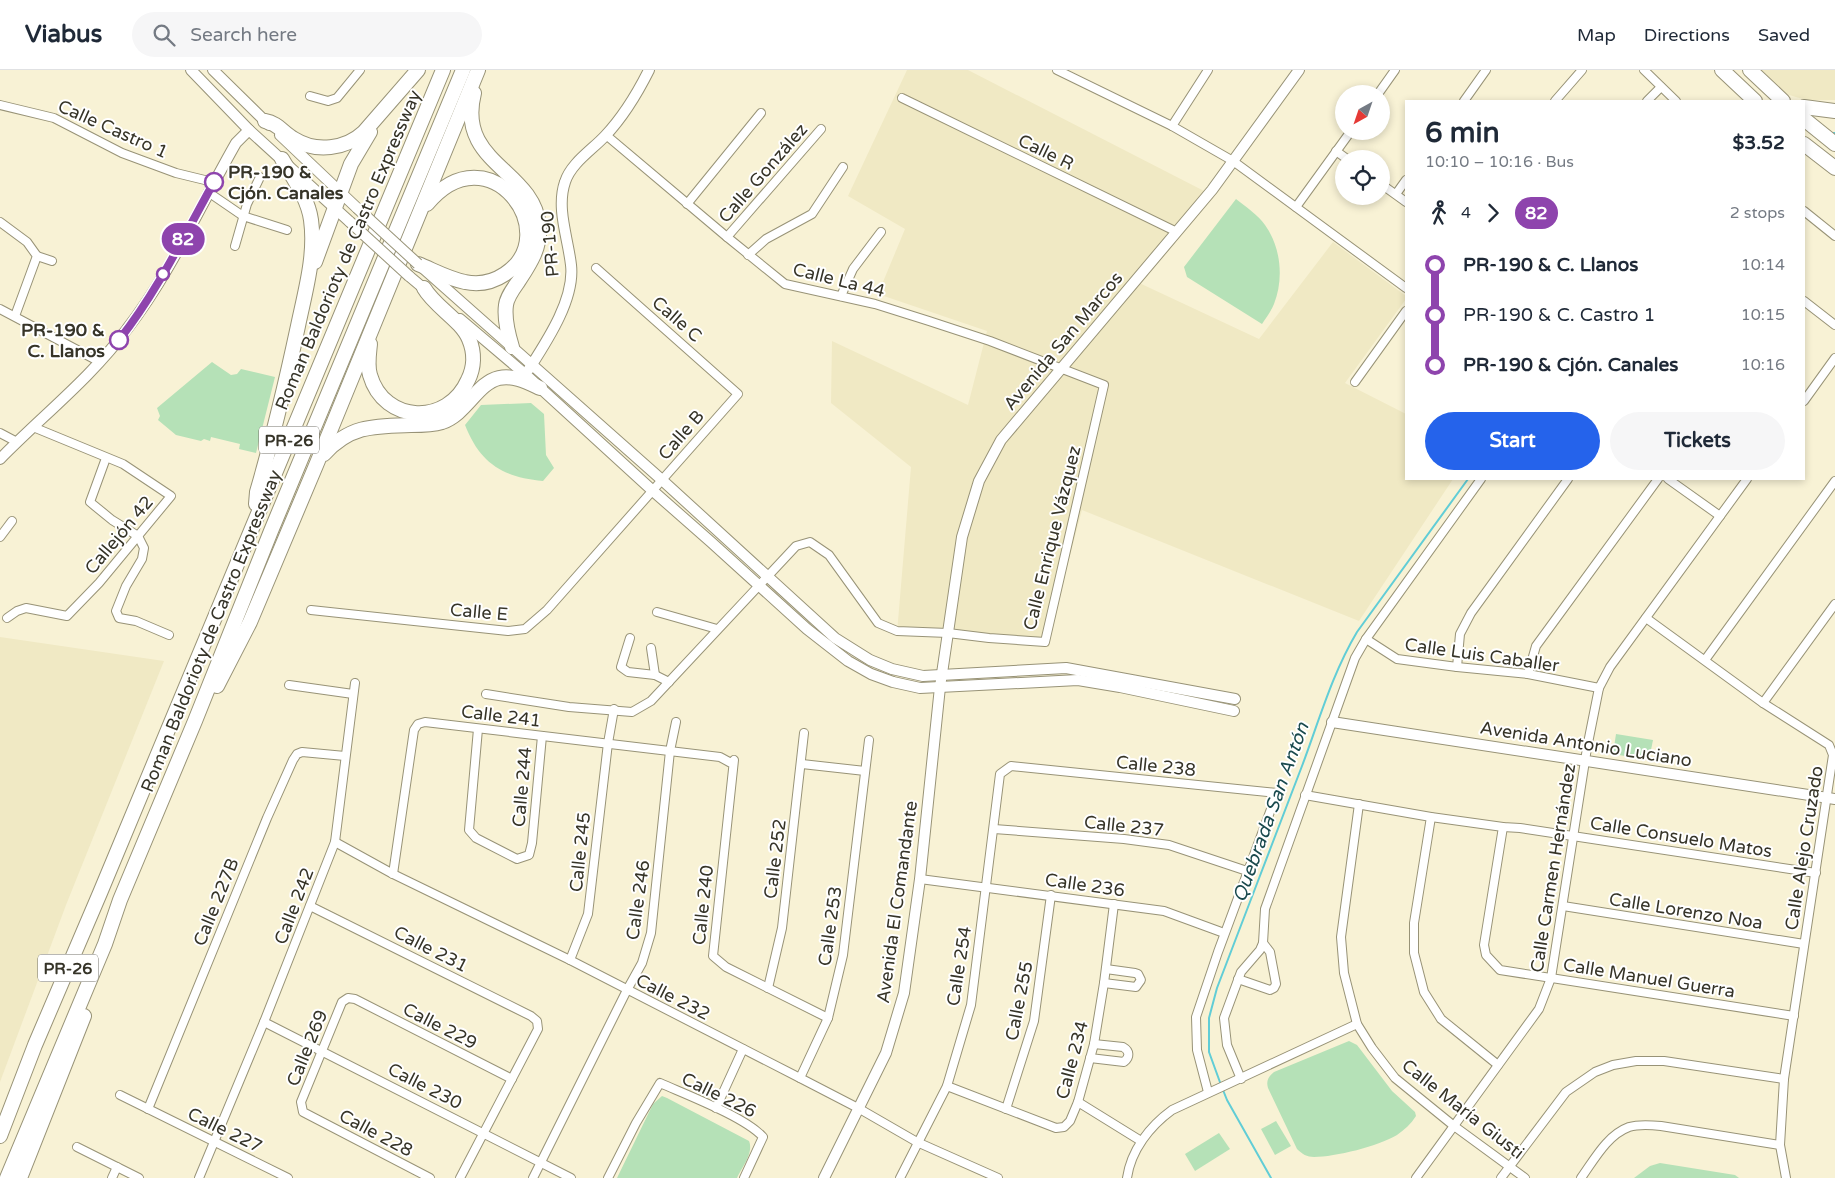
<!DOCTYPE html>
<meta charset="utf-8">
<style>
:root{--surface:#fff;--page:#f6f6f7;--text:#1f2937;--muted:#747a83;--line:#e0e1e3;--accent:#2563eb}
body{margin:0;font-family:"Varela Round",sans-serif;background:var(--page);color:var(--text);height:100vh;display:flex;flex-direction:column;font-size:19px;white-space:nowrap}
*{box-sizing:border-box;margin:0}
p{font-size:16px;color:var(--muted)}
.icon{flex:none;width:28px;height:28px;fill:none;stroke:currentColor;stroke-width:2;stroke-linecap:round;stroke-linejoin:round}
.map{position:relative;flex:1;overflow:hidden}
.details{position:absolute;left:1405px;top:30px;width:400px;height:380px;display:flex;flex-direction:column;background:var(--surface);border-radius:0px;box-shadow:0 2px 8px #0003}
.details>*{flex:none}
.badge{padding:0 10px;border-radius:16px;font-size:18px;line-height:32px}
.needle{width:32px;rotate:220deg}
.controls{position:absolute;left:1335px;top:15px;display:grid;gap:10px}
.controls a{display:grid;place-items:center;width:55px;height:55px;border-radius:50%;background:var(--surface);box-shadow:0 2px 8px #0003;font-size:25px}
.map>.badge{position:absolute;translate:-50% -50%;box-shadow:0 0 0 2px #fff}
.legs{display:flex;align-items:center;gap:8px;height:55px;padding:0 20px;font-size:16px}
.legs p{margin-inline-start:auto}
.overview{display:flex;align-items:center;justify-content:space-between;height:85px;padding:0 20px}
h1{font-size:28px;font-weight:700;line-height:38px}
.primary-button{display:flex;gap:10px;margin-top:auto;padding:10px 20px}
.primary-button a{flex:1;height:58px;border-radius:30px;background:var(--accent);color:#fff;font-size:20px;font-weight:700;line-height:58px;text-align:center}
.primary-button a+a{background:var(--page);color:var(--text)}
ul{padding:0 20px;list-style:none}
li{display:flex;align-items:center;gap:18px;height:50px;font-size:19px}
li i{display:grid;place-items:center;width:8px;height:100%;margin:0 6px;background:currentColor}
li i::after{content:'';width:12px;height:12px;margin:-6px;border:4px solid;border-radius:50%;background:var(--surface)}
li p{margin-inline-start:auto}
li:first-child i{background:linear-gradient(#0000 50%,currentColor 0)}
li:last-child i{background:linear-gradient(currentColor 50%,#0000 0)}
header{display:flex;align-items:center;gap:30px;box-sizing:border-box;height:70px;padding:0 25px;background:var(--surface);border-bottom:1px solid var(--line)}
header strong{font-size:24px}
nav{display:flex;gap:28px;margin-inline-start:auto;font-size:18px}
.search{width:350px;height:45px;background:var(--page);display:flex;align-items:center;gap:12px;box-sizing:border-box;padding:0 18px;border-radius:28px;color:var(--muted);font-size:19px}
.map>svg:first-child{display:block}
.built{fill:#f0e9c4}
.green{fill:#b5e1b7}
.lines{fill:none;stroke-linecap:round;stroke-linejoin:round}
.stream{stroke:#61cdd6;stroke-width:2}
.street-casing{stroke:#989377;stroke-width:10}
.secondary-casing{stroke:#989377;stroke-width:12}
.highway-casing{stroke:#989377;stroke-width:16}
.street{stroke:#fff;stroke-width:8}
.secondary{stroke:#fff;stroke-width:10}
.highway{stroke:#fff;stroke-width:14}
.secondary-bridge-casing{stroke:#989377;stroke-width:12;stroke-linecap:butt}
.secondary-bridge{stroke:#fff;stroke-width:10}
.line-1-casing{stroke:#fff;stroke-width:11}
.line-1{stroke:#8e44ad;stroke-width:8}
.stop-1-dot{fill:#fff;stroke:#8e44ad;stroke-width:2.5}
.labels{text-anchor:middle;stroke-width:4;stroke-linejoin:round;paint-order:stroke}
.shield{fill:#fff;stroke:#727168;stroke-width:1}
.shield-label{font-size:16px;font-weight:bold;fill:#363428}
.street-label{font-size:18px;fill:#363428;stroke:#fff}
.stop-label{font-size:18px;font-weight:bold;fill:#363428;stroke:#fff;text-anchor:start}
.water-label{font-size:19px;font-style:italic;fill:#1a4a4e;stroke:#fff}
</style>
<header>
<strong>Viabus</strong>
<div class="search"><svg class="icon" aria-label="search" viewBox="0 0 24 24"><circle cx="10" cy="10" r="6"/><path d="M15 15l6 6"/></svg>Search here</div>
<nav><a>Map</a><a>Directions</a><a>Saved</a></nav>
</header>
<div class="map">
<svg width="1835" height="1108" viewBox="0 0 1835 1108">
<rect width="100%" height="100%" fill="#f8f2d5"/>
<g class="built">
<path d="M907 0H968L1206 122 1135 211 1259 269 1333 172 1406 226V229L1345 313 1406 344V409H1453L1359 551 1082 440 1052 553 1049 577 946 566 897 563 911 397 831 333 832 271 968 335 987 261 878 224 905 159 848 126Z"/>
<path d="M1756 0H1835V30H1806L1786 24Z"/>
<path d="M0 567 164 591 66 835 0 1012Z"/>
</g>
<g class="green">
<path d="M1236 129C1246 137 1258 145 1265 155 1281 177 1284 209 1274 234 1271 241 1266 248 1262 254L1187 207 1184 197Z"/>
<path d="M212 292 231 305 237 304 241 299 275 307 256 383 239 379 240 374 211 367 210 371 204 369 201 371 176 365 158 350 160 346 157 338Z"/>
<path d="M531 333 544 344 546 385 554 398 543 411C502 407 480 393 465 355L481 335Z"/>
<path d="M1616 664 1653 670 1649 690 1613 684Z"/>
<path d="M1349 971 1357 975 1392 1021 1415 1042 1416 1046C1411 1054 1404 1060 1397 1065 1379 1076 1335 1087 1314 1087 1307 1087 1302 1084 1297 1079L1268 1018C1266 1011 1268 1007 1274 1002Z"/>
<path d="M662 1026 667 1028 749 1071C754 1083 742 1097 737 1108H617L653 1034Z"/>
<path d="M1276 1051 1291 1076 1275 1085 1261 1059Z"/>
<path d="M1219 1063 1230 1079 1195 1101 1185 1084Z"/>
<path d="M1660 1093 1735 1105 1739 1108H1634L1650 1096Z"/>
</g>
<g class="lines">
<g class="stream">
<path d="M1833 63H1835"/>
<path d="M1221 1015 1209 982V948L1217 918C1245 844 1274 770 1302 696 1319 651 1332 604 1357 562L1468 409"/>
<path d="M1223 1020 1227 1030 1271 1108"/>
</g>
<defs>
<g id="street">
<path d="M1057 0 1172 56 1233 91 1406 218"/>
<path d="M1644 0 1676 31"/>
<path d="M1378 24 1395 0"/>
<path d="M310 26 328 31 337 28 360 0"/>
<path d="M902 28 1177 162"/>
<path d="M1464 31 1486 0"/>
<path d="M1555 31 1582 0"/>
<path d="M1647 31 1661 17"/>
<path d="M0 35 54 48 122 83 176 103 213 112"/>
<path d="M1172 56 1208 0"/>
<path d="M1336 81 1347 89"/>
<path d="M1381 114 1406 132"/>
<path d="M208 122 243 146 287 160"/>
<path d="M1396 124 1406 110"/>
<path d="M687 134 761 43"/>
<path d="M1296 137 1351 61"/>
<path d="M1804 141 1835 166"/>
<path d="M0 152 27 172 37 186 15 246"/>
<path d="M727 167 821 59"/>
<path d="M235 176 247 134 260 107"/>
<path d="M748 185 766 169 812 144 843 97"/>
<path d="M37 186 52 191"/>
<path d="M841 226 853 199 881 162"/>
<path d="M1804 231 1835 255"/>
<path d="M0 239 100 292"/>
<path d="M1355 312 1406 241"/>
<path d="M1804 331 1835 288"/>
<path d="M0 363 17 372"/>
<path d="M106 388 90 432 112 450 138 466 144 478 142 489 126 516 116 541 119 548 136 551 169 565"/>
<path d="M1668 409 1720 446"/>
<path d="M0 467 12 451"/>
<path d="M311 540 508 561 525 559 547 540 738 324 596 198"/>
<path d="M657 542 717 559"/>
<path d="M7 548 17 541 26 538 67 546 99 513 171 426 123 394 33 357"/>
<path d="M1646 548 1763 633 1829 675 1833 685 1784 1009 1780 1075 1786 1108"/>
<path d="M630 568 621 597 628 602 655 605 669 612"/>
<path d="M1366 569 1397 589 1457 597 1528 604 1599 618"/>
<path d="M651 578 655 605"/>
<path d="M1705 590 1835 411"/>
<path d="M1457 597 1460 564 1471 543 1568 409"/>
<path d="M1528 604 1536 576 1658 409"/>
<path d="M289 615 353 624"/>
<path d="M486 624 569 637 632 642 651 631 796 476 810 472 829 485 878 553 897 561 948 563 989 568 1045 572 1104 315 990 271 929 251 875 234 785 214 727 167 606 65"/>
<path d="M1763 633 1835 534"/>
<path d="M478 659 469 760 476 768 517 789 529 785 532 773 542 666"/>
<path d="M802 694 865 701"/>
<path d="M1305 725 1431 747 1503 757 1520 758 1816 803"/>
<path d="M1359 734 1341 867 1344 903 1357 954 1372 978 1395 1008 1454 1056 1525 1108"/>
<path d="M1431 747 1414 853V883L1424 922 1441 949 1498 995"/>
<path d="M1503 757 1484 875 1486 885 1500 900 1794 946"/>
<path d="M994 759 1124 769 1169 775 1247 801"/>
<path d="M335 772 393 804 570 890 800 1008 858 1038 917 1072 998 1108"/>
<path d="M393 804 414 660 418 654 425 652 720 687 731 693 734 690 713 886 726 897 828 948"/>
<path d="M920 809 1164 841 1224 863"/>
<path d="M310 836 531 946 537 951 538 959 460 1108"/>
<path d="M1563 836 1804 874"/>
<path d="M570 890 588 844 608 673 614 639"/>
<path d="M1238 909 1270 920 1274 918 1276 914 1270 882 1263 873 1265 839 1355 588 1366 569 1481 409"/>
<path d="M1104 913 1136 917 1141 910 1138 904 1135 903 1106 899"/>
<path d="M768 918 782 858 804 663"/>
<path d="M264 952 571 1108"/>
<path d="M1090 988 1124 992C1130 987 1130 981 1123 977L1094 974"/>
<path d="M800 1008 828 948 843 885 869 670"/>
<path d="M1241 1009 1227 975 1224 948 1241 902 1260 880 1263 873"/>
<path d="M947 1016 1056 1058 1064 1057 1070 1051 1078 1032 1094 974 1104 913 1114 834"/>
<path d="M120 1025 288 1108"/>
<path d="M1078 1032 1141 1071"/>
<path d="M716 1038 743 979"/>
<path d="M148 1039 267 748 293 690 297 684 302 682 345 686"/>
<path d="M1006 1039 1034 951 1051 825"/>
<path d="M77 1077 139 1108"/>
<path d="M112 1108 117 1097"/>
<path d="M199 1108 264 952 335 772 355 613"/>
<path d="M430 1108 303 1042 301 1032 342 932 348 928 355 929 512 1009"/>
<path d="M533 1108 627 920 642 893 651 863 670 681 676 652"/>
<path d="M608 1108 636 1053 660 1013C687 1025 745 1047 763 1067L744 1108"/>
<path d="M900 1108 947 1016 971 935 1000 704 1011 696 1277 723 1218 882 1196 947 1197 980 1208 1022"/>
<path d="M1127 1108C1131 1080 1150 1056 1172 1040L1357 954"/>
<path d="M1416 1108 1539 939 1551 908 1587 678 1599 618 1610 597 1747 409"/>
<path d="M1501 1108 1566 1022 1595 1002 1613 995 1636 991H1664L1784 1009"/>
<path d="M1581 1108C1594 1090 1607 1065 1629 1057 1639 1054 1651 1055 1661 1056L1780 1075"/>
</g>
<g id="secondary">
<path d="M191 0 249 60 350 152"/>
<path d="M213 0 269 55"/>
<path d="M280 65 357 138"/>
<path d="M424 199 662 410 835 568 870 590 892 599 923 606 1066 598 1235 629"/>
<path d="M409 206 428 222"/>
<path d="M460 249 525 304 653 421 711 472 807 559 848 591 871 604 893 612 920 618 1078 610 1120 617 1234 641"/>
<path d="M529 299C547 271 575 229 571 195 568 168 556 138 565 112 571 93 592 80 605 66 622 48 638 22 649 0"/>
<path d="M0 389C42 346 91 308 127 259 170 204 201 134 236 73L249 60"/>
<path d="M1332 652 1835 729"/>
<path d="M824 1108 886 983 904 923 920 809 940 617 962 467 979 411 1001 370 1212 120 1299 0"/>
</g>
<g id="highway">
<path d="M1722 0 1755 31"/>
<path d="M1750 0 1783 31"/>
<path d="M474 23C456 94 534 99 539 156 541 178 529 195 518 212 513 219 507 227 506 235 504 249 508 264 512 277"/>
<path d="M1804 37 1835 41"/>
<path d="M1804 49 1835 74"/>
<path d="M265 51C278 53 283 63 294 69 316 83 346 79 364 62L418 0"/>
<path d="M1804 74 1835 98"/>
<path d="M315 192 351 94 370 62"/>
<path d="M418 194C433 200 449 209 465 212 479 215 493 212 505 204 566 164 489 59 427 134"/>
<path d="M370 274C369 284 367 295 370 305 384 354 448 356 468 310 474 298 475 283 469 269 461 250 435 237 424 218"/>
<path d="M324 384C350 355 375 356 411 355 422 355 432 355 442 352 466 344 477 313 499 308 514 305 527 312 540 318"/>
<path d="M256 434 257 422C273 367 286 312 298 256 305 222 316 185 311 150 308 128 293 108 282 89"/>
<path d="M217 616 250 552 317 393 478 0"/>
<path d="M0 1066 35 975 100 823 443 0"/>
<path d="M7 1108 105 874 120 830 195 651 271 461 463 0"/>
<path d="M20 1108 84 946"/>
</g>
</defs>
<use href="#street" class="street-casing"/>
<use href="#secondary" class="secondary-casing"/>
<use href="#highway" class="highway-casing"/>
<use href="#street" class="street"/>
<use href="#secondary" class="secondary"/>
<use href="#highway" class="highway"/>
<defs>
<g id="secondary-bridge">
<path d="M357 138 418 194"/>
<path d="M350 152 409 206"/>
</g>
</defs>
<use href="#secondary-bridge" class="secondary-bridge-casing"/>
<use href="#secondary-bridge" class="secondary-bridge"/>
</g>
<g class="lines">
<defs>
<path id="line-1" d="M119 270C157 222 184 166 214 112"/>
</defs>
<use href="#line-1" class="line-1-casing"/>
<use href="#line-1" class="line-1"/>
</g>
<g class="stop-1-dot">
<circle cx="214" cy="112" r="9"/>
<circle cx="163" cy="204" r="6"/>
<circle cx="119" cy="270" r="9"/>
</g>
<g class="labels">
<g class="shield">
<rect x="259" y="356.5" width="60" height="27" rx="4"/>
<rect x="38" y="884.5" width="60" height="27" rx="4"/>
</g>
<g class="shield-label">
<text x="289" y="376">PR-26</text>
<text x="68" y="904">PR-26</text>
</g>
<g class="street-label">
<text transform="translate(113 59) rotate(24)" y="6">Calle Castro 1</text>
<text transform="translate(1046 82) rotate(26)" y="6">Calle R</text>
<text transform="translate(763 103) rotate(-49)" y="6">Calle González</text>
<text transform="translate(550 174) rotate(-95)" y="6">PR-190</text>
<text transform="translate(348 180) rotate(-67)" y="6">Roman Baldorioty de Castro Expressway</text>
<text transform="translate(839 210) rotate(14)" y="6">Calle La 44</text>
<text transform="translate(677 249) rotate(41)" y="6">Calle C</text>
<text transform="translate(1063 271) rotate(-50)" y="6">Avenida San Marcos</text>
<text transform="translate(681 365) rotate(-49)" y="6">Calle B</text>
<text transform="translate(119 465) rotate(-50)" y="6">Callejón 42</text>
<text transform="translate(1052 468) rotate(-76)" y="6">Calle Enrique Vázquez</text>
<text transform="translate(479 542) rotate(5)" y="6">Calle E</text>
<text transform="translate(211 561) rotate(-68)" y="6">Roman Baldorioty de Castro Expressway</text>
<text transform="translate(1482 585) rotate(8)" y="6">Calle Luis Caballer</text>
<text transform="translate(501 646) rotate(7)" y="6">Calle 241</text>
<text transform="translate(1586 674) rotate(9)" y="6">Avenida Antonio Luciano</text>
<text transform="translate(1156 696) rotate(6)" y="6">Calle 238</text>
<text transform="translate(522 717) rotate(-85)" y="6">Calle 244</text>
<text transform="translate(1124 756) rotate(6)" y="6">Calle 237</text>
<text transform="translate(1681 767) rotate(9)" y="6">Calle Consuelo Matos</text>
<text transform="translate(1804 778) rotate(-81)" y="6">Calle Alejo Cruzado</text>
<text transform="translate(580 782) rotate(-84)" y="6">Calle 245</text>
<text transform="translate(775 789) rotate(-83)" y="6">Calle 252</text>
<text transform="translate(1553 798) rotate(-81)" y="6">Calle Carmen Hernández</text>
<text transform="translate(1085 815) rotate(8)" y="6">Calle 236</text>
<text transform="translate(638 830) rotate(-82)" y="6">Calle 246</text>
<text transform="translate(216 832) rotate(-68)" y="6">Calle 227B</text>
<text transform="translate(897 832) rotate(-82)" y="6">Avenida El Comandante</text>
<text transform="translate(703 835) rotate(-84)" y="6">Calle 240</text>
<text transform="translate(294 836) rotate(-69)" y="6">Calle 242</text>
<text transform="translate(1686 841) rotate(9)" y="6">Calle Lorenzo Noa</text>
<text transform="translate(830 856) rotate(-82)" y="6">Calle 253</text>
<text transform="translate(431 879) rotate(27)" y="6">Calle 231</text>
<text transform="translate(959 896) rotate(-81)" y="6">Calle 254</text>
<text transform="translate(1649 908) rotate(9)" y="6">Calle Manuel Guerra</text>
<text transform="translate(673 927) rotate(27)" y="6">Calle 232</text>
<text transform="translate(1019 931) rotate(-79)" y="6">Calle 255</text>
<text transform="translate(440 956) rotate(27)" y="6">Calle 229</text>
<text transform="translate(307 978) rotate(-68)" y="6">Calle 269</text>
<text transform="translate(1072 990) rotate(-75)" y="6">Calle 234</text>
<text transform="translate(425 1016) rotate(27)" y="6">Calle 230</text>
<text transform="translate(719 1025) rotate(26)" y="6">Calle 226</text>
<text transform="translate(1463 1039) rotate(38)" y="6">Calle María Giusti</text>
<text transform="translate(225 1060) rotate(26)" y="6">Calle 227</text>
<text transform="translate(376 1063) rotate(28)" y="6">Calle 228</text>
</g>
<g class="stop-label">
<text x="228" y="108">PR-190 &amp;<tspan x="228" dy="21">Cjón. Canales</tspan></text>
<text x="105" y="266" text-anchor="end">PR-190 &amp;<tspan x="105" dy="21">C. Llanos</tspan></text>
</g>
<g class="water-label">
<text transform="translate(1270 742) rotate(-70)" y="7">Quebrada San Antón</text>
</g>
</g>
</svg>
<div class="controls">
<a><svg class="needle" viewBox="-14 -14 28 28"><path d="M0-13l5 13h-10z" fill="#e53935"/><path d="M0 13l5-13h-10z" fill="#747a83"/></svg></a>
<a><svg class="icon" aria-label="locate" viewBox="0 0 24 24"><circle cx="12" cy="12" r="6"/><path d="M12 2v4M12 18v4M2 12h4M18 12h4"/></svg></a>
</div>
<b class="badge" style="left:183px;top:169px;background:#8e44ad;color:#fff">82</b>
<section class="details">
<div class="overview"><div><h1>6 min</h1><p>10:10 – 10:16 · Bus</p></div><b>$3.52</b></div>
<div class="legs"><svg class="icon" aria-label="walk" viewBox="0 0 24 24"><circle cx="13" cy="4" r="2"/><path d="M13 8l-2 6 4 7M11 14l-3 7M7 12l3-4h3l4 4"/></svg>4<svg class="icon" aria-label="forward" viewBox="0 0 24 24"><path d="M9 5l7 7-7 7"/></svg><b class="badge" style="background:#8e44ad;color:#fff">82</b><p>2 stops</p></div>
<ul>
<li><i style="color:#8e44ad"></i><b>PR-190 &amp; C. Llanos</b><p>10:14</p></li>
<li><i style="color:#8e44ad"></i><span>PR-190 &amp; C. Castro 1</span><p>10:15</p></li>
<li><i style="color:#8e44ad"></i><b>PR-190 &amp; Cjón. Canales</b><p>10:16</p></li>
</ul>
<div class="primary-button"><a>Start</a><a>Tickets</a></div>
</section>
</div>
